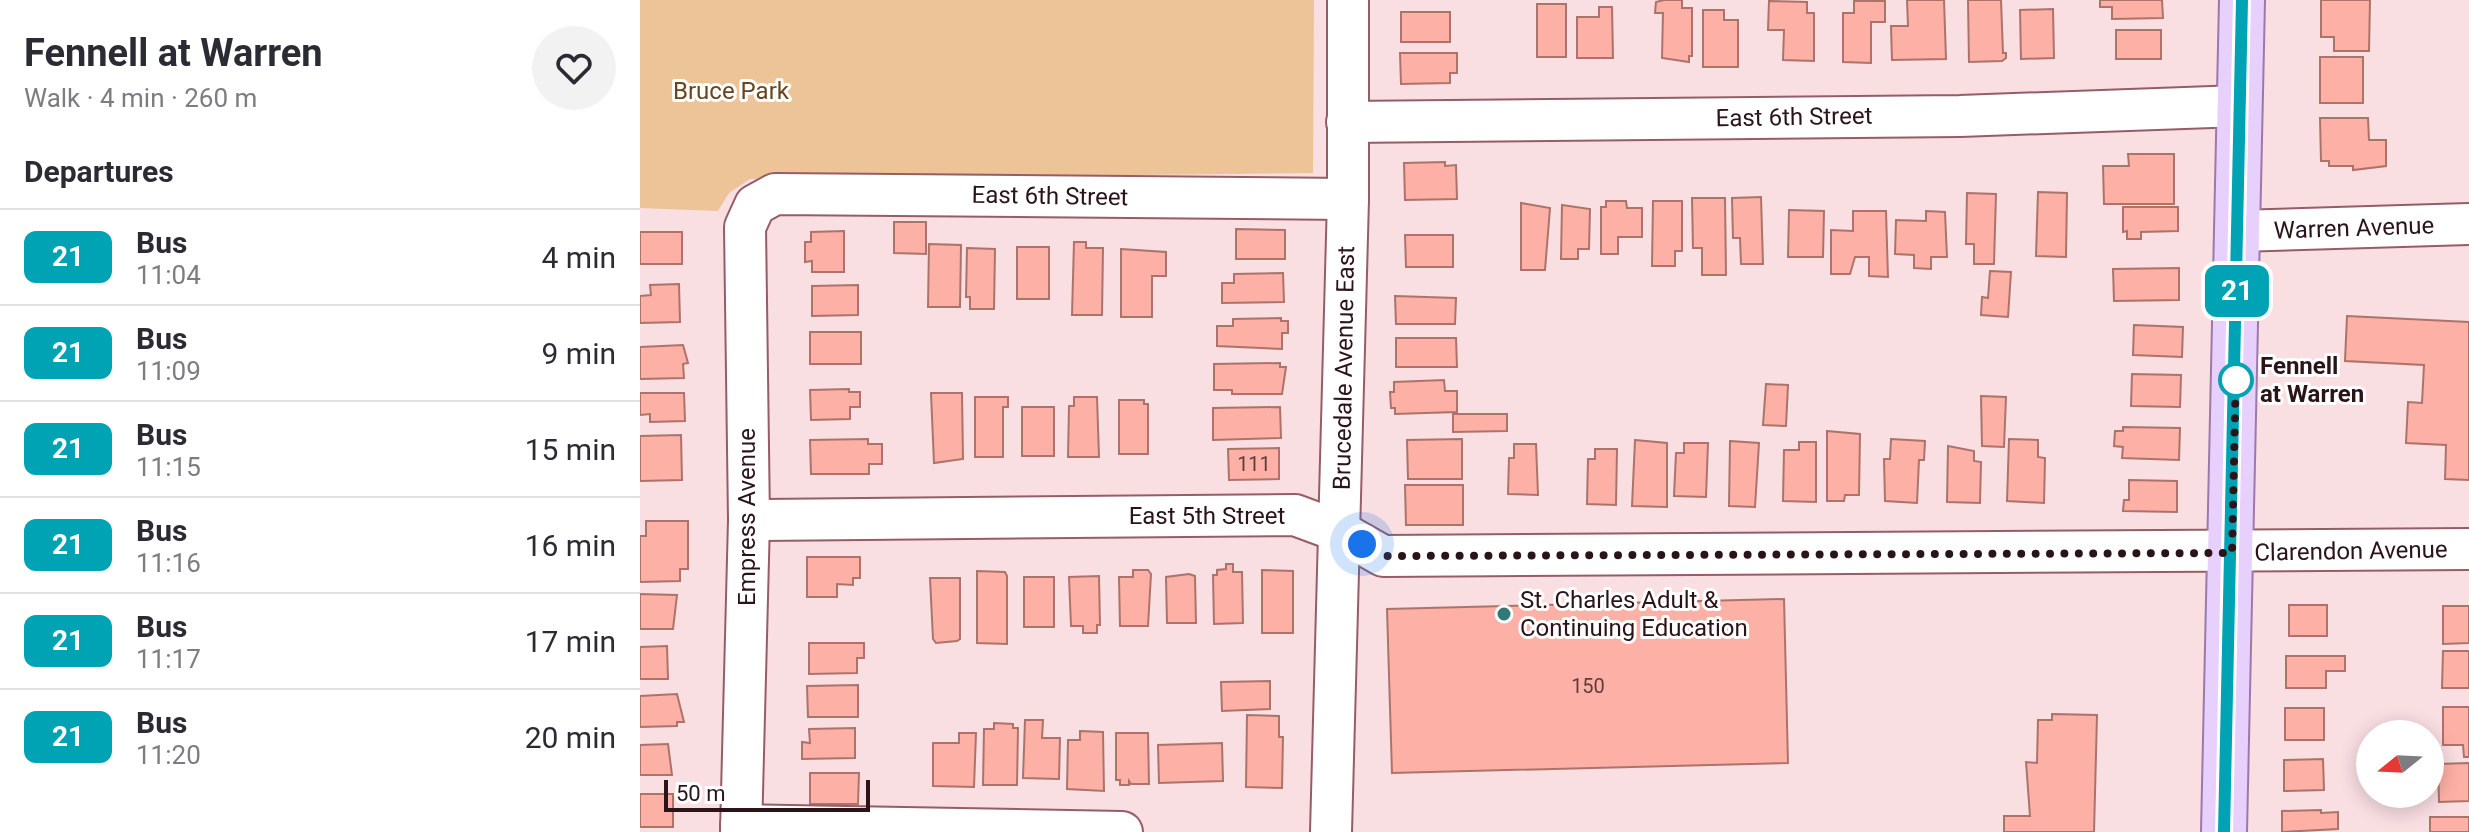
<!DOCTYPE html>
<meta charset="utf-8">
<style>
:root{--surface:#fff;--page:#f2f2f3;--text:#2b2b33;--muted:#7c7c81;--line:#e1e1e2}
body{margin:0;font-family:Roboto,sans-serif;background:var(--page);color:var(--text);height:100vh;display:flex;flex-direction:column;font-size:30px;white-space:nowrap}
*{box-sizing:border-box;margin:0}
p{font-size:26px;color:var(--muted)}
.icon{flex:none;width:44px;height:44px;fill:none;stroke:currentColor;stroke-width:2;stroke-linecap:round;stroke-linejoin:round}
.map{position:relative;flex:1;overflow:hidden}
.sheet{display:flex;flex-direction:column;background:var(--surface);width:640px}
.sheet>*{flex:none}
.badge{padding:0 16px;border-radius:12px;font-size:28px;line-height:52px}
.needle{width:52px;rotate:252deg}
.buttons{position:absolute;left:1716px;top:720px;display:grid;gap:16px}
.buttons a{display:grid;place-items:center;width:88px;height:88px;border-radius:50%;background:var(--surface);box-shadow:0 4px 20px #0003;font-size:40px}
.scale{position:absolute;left:24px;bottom:20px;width:206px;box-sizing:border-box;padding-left:8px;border:4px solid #2a1418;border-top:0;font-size:22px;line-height:28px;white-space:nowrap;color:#2a1418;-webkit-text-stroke:6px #fff;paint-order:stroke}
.you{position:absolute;width:40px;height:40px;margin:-20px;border:6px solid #fff;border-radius:50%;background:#1a73e8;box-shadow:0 0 0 12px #1a73e833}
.map>.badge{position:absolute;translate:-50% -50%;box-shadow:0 0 0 4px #fff}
h2{padding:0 24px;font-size:30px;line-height:72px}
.round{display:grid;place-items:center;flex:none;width:84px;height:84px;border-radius:42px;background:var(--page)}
.overview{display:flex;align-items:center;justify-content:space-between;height:136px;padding:0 24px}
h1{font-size:38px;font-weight:700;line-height:60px}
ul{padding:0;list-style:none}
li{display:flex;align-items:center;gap:24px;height:96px;padding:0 24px;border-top:2px solid var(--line)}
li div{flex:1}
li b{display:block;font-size:30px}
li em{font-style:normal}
li .badge{min-width:88px;font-weight:700;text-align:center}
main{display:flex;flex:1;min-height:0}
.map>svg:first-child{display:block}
.green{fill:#ecc498}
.building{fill:#fdb1a6;stroke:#ad736a;stroke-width:2}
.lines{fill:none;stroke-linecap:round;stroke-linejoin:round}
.minor-casing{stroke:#955d66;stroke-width:44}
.major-casing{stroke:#9b79ab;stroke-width:48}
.minor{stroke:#fff;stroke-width:40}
.major{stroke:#e8d0fc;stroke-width:44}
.line-casing{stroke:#fff;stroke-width:18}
.line{stroke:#00a3b4;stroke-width:12}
.walk{stroke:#2a1418;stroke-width:8;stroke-dasharray:0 14.4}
.stop-dot{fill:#fff;stroke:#00a3b4;stroke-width:4}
.poi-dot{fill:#317974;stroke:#fff;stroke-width:3}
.labels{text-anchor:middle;stroke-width:6;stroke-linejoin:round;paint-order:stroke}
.number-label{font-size:20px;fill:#5f3b3c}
.park-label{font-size:24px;fill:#68461d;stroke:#fff}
.street-label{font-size:24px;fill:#2a1418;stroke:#fff}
.stop-label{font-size:24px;font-weight:bold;fill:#2a1418;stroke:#fff;text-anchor:start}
.poi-label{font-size:24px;fill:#2a1418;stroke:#fff;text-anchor:start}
</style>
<main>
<section class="sheet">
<div class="overview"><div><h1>Fennell at Warren</h1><p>Walk · 4 min · 260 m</p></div><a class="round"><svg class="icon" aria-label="heart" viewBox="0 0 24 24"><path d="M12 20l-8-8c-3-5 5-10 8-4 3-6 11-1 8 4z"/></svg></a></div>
<h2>Departures</h2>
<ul>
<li><span class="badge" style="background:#00a3b4;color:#fff">21</span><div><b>Bus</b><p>11:04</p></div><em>4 min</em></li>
<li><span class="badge" style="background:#00a3b4;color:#fff">21</span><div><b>Bus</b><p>11:09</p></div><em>9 min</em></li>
<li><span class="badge" style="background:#00a3b4;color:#fff">21</span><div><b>Bus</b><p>11:15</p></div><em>15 min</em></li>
<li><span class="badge" style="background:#00a3b4;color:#fff">21</span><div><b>Bus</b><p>11:16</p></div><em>16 min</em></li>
<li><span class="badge" style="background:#00a3b4;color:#fff">21</span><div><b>Bus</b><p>11:17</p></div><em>17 min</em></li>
<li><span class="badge" style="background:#00a3b4;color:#fff">21</span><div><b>Bus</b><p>11:20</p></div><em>20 min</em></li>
</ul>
</section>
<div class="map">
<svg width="1829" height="832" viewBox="0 0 1829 832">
<rect width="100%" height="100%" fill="#f9dee2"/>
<path class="green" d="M0 0H674L673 173 110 179 89 193 78 211 0 208Z"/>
<g class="building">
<path d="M1024 0H1042V8H1052V56H1049V62L1022 58 1023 13H1015L1016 2Z"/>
<path d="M1267 0H1304L1306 59 1252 60 1251 26H1268Z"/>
<path d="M1328 0H1361L1363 53H1366V58L1362 61 1329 62Z"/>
<path d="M1460 0H1522L1523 18 1472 19V7H1460Z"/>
<path d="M1681 0H1730L1729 51H1694V37H1681Z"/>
<path d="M1129 1 1167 2V13H1174V61L1143 60 1144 30H1128Z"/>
<path d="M1214 1H1245V22H1231V63L1203 62V13H1214Z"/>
<rect x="897" y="4" width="29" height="53"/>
<path d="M959 7H972L973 58H937V17H959Z"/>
<path d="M1413 9 1414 58 1381 59 1380 10Z"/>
<path d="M1063 10H1084V20H1098V67H1063Z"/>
<rect x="761" y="12" width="49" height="30"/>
<rect x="1476" y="30" width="45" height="29"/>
<path d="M760 53H817V73H810V83L761 84Z"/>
<rect x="1680" y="57" width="43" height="46"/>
<path d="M1680 118H1728L1729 140H1746V166L1713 170V166H1689V161H1681Z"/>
<path d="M1488 154H1534V204H1464L1463 166H1489Z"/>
<path d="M805 162V166L816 165 817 199 765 200 764 163Z"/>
<path d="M1398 192 1427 193 1426 257 1396 256Z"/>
<path d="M1327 193 1356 194 1354 264H1334V244H1326Z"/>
<path d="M1121 197 1123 264H1101L1100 238H1093L1092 198Z"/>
<path d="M1052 198H1085L1086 275H1062V248H1053Z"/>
<path d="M966 201H986L987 208H1002V237H978V254H961V207H966Z"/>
<path d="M1013 201H1042V251H1035V266H1012Z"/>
<path d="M881 203 910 208 905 270H881Z"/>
<path d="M922 205 950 209 949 249H938V259H921Z"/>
<path d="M1483 207H1538V231L1501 232V239H1487V231L1483 232Z"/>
<path d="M1149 210 1184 211 1183 257H1148Z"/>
<path d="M1213 211H1246L1248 277 1229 276V257H1215L1210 274H1191V230L1213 231Z"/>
<path d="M1286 211 1305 212 1307 257H1291V269L1274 268V255L1255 254 1256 220 1286 221Z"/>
<path d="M254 222H286V254L254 253Z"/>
<path d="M596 229 645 230V259H596Z"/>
<path d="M204 231V272H172V261L165 262V242H171V232Z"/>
<rect x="0" y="232" width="42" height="32"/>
<path d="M765 235H813V267H766Z"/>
<path d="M434 242H446V248H463L462 315H432Z"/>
<path d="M289 244 321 245 320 307H288Z"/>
<rect x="377" y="247" width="32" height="52"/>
<path d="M327 248 355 249 354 309H330V297H326Z"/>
<path d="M481 249 526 252V276H512V317H481Z"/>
<path d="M1539 268V300L1474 301 1473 269Z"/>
<path d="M1350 271 1371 272 1368 317 1341 315 1342 297 1348 298Z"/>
<path d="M643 273 644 302 582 303V283H594V274Z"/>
<path d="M39 284 40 322 0 323V296L11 295 10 285Z"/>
<path d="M218 285V315L172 316V286Z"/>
<path d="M755 296 816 298 815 324H756Z"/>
<path d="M1707 316 1829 322V480L1805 479 1806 445 1766 443 1768 402 1782 403 1784 365 1705 361Z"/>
<path d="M641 318V321H648V333H642V349L577 346V326H593V319Z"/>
<path d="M1494 325 1543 327 1542 357 1493 355Z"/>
<rect x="170" y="332" width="51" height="32"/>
<path d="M756 338H816L817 367H756Z"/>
<path d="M43 345 48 363 43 364 44 378 0 379V347Z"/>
<path d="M640 363V367H646L642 394H592V390H574V364Z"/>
<path d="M1492 374 1541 375 1540 407 1491 406Z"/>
<path d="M804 380 805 391H817V412L755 414V408H751L750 392H754V382Z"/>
<path d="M1126 384 1148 385 1146 426 1123 425Z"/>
<path d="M209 389V392H220V407H210V419L171 420 170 390Z"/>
<path d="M0 393H44L45 421 10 422V414L0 415Z"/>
<path d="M291 393H322L323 459 294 463Z"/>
<path d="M1341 396 1366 397 1364 447 1342 446Z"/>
<path d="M335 397H368V407H363V457H335Z"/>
<path d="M434 397H457L459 457H428L429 406H434Z"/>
<path d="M479 400H504V404H508V454H479Z"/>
<rect x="382" y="407" width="32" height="49"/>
<path d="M640 407 641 438 573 440V408Z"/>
<path d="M813 414H867V431L813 432Z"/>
<path d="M1483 427 1540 428 1539 460 1482 458 1483 447 1474 446 1475 431H1483Z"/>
<path d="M1187 431 1220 434 1219 495H1205L1204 501H1187Z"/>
<path d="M41 435 42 480 0 481V436Z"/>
<path d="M228 439V444H242V464H229V474H171L170 440Z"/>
<path d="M822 439V479H768L767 440Z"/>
<path d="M1251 439 1285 441 1284 460H1279L1277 503 1245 501 1244 459H1250Z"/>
<path d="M1369 439 1398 440V457L1405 458 1404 503 1367 501Z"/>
<path d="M995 440 1027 443V507L992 506Z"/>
<path d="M1090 441 1119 443 1115 507 1089 506Z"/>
<path d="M1159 442H1176V502L1143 501 1144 450H1159Z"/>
<path d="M1044 443H1068L1066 497 1034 496 1036 453H1044Z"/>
<path d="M874 444H896L898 495 868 494 869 458H874Z"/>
<path d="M1308 446 1334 451V461L1341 462 1340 503 1307 502Z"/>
<path d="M639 448V479L589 480 588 449Z"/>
<path d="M955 449H977L976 505 947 504 948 459H955Z"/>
<path d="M1489 480 1537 481V512L1483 511 1484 500H1489Z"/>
<path d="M765 485H823V525H766Z"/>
<path d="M6 521H48V569H40V581L0 582V536H6Z"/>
<path d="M167 557H220V578H213V585L197 584V597H167Z"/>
<path d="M586 564H593V572H602L603 623 574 624 573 575H577V570L586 569Z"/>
<path d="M493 570H508L511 574 508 626H480L479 577H493Z"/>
<path d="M622 570 653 571V633H622Z"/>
<path d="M337 571 365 572 367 576V644L337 643Z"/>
<path d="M549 574 555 576 556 623H527L526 577Z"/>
<path d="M459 576 460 625H457V633H443V626H431L429 577Z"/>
<rect x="384" y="577" width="30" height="50"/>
<path d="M290 578H320V639L317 641 296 643 293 639Z"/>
<path d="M0 594 37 595 33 629H0Z"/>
<path d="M1144 599 1148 763 752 773 747 609Z"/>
<rect x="1649" y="605" width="38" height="31"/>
<path d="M1803 606H1829V643L1803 644Z"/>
<path d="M169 643H224V658H217V673L169 674Z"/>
<path d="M27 646 28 679H0V647Z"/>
<path d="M1803 651H1829V688H1802Z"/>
<path d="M1646 656H1705V671H1686V688H1646Z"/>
<path d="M630 681V709L582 711 581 682Z"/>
<path d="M218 685V717H168L167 686Z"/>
<path d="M37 694 44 722H37V726L0 727V696Z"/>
<path d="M1803 707H1829V757H1824L1823 745H1803Z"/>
<rect x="1645" y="708" width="39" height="32"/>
<path d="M1412 714 1457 715 1454 832H1364V816H1390L1386 762 1397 763 1398 720H1412Z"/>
<path d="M607 715 639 716V737H643L642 788 606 787Z"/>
<path d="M385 720H403L402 738H420L419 779 383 778Z"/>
<path d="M354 723 373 724V728H378L377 785H343L344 729H354Z"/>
<path d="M215 728V758L162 759V742L170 743 169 729Z"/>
<path d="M440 731 463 732 464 791 427 789 428 740H440Z"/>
<path d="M319 733H336L334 787 293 786V743H319Z"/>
<path d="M476 733H508L509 784H491L489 781V785H480V780H476Z"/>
<path d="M582 743 583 781 519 783 518 745Z"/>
<path d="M28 744 32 775H0V745Z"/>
<path d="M1683 759 1684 790 1644 791V760Z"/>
<path d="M1829 763V801L1799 802 1798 764Z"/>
<path d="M170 773H219L218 804H170Z"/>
<rect x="0" y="794" width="33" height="33"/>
<path d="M1681 810V813L1698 812V829L1642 832V811Z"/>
<rect x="1790" y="817" width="39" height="15"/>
</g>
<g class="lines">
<defs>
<g id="minor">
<path d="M707 122 1320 116 1600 106"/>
<path d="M1598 231 1829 224"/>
<path d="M109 520 655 515 701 532 743 556 1829 549"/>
<path d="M101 825 482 832"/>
<path d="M101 832 109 520 105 227 115 205 135 194 708 199"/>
<path d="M691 832 708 199V0"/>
</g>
<path id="major" d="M1584 832 1602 0"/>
</defs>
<use href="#minor" class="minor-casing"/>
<use href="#major" class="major-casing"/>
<use href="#minor" class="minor"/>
<use href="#major" class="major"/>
</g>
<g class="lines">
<defs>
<path id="line" d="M1584 832 1602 0"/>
</defs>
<use href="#line" class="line-casing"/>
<use href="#line" class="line"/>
<path class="walk" d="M722 544 743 556 1592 553 1596 365V380"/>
</g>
<circle class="stop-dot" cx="1596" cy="380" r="16"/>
<circle class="poi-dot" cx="864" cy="614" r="8"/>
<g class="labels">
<g class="number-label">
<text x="614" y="471">111</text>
<text x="948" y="693">150</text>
</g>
<g class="park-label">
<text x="91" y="99">Bruce Park</text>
</g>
<g class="street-label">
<text transform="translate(1154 117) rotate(-1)" y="8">East 6th Street</text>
<text transform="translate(410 196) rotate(1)" y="8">East 6th Street</text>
<text transform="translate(1714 228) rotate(-2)" y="8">Warren Avenue</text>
<text transform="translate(704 368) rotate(-89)" y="8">Brucedale Avenue East</text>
<text x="567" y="524">East 5th Street</text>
<text transform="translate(107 517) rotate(-90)" y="8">Empress Avenue</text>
<text transform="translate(1711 551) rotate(-1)" y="8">Clarendon Avenue</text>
</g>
<g class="stop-label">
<text x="1620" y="374">Fennell<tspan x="1620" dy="28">at Warren</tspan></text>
</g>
<g class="poi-label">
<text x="880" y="608">St. Charles Adult &amp;<tspan x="880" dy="28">Continuing Education</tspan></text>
</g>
</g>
</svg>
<div class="buttons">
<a><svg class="needle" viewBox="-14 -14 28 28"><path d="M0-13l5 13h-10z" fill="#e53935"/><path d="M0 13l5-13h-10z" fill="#7c7c81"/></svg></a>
</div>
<div class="scale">50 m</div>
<div class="you" style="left:722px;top:544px"></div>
<b class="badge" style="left:1597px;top:291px;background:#00a3b4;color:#fff">21</b>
</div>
</main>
